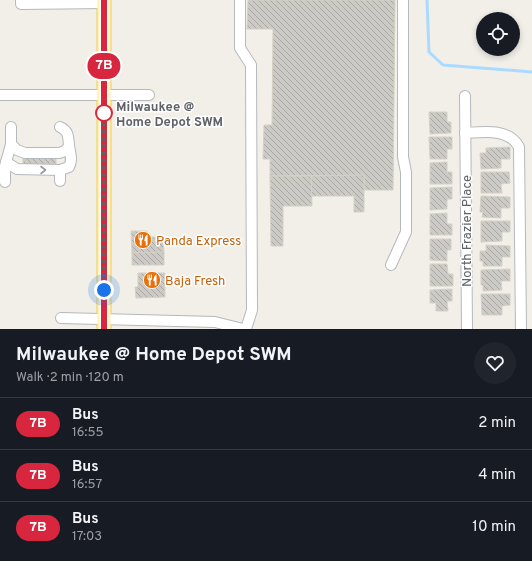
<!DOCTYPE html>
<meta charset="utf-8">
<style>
:root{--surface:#171b24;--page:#20242c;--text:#f1f3f6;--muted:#9ea1a6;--line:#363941}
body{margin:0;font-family:Overpass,sans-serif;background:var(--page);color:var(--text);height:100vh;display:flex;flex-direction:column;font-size:15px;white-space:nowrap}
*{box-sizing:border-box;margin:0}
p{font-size:13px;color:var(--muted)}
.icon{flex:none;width:22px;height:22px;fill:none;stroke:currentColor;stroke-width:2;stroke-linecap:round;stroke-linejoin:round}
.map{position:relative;height:329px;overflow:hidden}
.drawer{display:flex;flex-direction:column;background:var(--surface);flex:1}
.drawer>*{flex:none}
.badge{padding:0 8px;border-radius:13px;font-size:14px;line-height:26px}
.controls{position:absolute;left:476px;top:12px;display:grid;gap:8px}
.controls a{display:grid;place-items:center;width:44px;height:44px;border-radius:50%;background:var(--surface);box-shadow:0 2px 6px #0003;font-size:20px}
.you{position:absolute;width:20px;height:20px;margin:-10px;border:3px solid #fff;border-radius:50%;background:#1a73e8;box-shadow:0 0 0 6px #1a73e833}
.map>.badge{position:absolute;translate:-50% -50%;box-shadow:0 0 0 2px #fff}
.round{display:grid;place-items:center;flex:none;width:42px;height:42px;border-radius:21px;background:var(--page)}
.headline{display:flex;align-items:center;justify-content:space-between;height:68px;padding:0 16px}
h1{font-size:19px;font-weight:700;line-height:30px}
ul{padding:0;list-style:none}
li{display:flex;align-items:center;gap:12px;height:52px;padding:0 16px;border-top:1px solid var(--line)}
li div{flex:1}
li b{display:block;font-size:15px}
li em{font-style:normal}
li .badge{min-width:44px;font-weight:700;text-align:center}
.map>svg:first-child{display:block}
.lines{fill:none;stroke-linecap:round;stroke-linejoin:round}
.stream{stroke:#aadaff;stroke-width:3}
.building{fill:url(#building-back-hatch);stroke:#d6d1c6}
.minor-casing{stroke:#b5b8bc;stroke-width:12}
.major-casing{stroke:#f2c960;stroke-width:15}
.minor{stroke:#fff;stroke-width:10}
.major{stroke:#fff2af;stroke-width:13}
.oneway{stroke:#979a9d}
.line-casing{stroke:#fff;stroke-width:9}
.line{stroke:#d7263d;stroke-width:6}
.walk{stroke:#5f6368;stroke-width:4;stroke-dasharray:0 7.2}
.stop-dot{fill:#fff;stroke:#d7263d;stroke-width:2}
.labels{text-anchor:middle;stroke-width:3;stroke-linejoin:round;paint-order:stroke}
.stop-label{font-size:13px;font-weight:bold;fill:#5f6368;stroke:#fff;text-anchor:start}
.street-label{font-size:13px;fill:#5f6368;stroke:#fff}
.food-label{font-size:13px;fill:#c56008;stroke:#fff;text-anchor:start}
</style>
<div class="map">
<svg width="532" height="329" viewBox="0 0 532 329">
<defs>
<pattern id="building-back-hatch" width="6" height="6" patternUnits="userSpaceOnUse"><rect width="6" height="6" fill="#cccac5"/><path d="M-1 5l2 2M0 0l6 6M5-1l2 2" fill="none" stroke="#a9a8a4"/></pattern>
</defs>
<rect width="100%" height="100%" fill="#f1efe8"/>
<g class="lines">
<path class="stream" d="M427 0 429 52 443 65 532 72"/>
</g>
<g class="building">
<path d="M248 0H395L393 190H364V175L270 176V159H263L264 125H272L273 29H247Z"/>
<path d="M429 112H447V122H451V133L430 134Z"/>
<path d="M429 137H452V149H447V159H430Z"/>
<path d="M510 147V159H501V168L481 169 480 153H486V148Z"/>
<rect x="23" y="157" width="33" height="7"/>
<path d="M447 162V172H452V184H430V163Z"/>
<path d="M481 172H509L510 183 501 184 502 193H481Z"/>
<path d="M364 175V212H354V196H311V176Z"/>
<path d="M270 176H311L312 206H283V246H271Z"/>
<path d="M452 187V199H447V209L430 210V188Z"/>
<path d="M481 196 510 197V208H501V218L482 217 483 212H480Z"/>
<path d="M447 213V224H452V235H430V214Z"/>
<path d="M481 221H510V232H502V241L481 242Z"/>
<path d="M131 231H147V237H155V242H163L164 252 132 253Z"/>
<path d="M430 239H451V250H447V261L430 260Z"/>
<path d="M486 245 510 246V257H502V266H483V261H480V251H486Z"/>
<path d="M164 252V265H132V253Z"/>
<path d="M430 264H447L448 274H453V286H430Z"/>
<path d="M510 269V281H501L502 290 483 291V285H481V270Z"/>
<path d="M138 273H165V297L136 298 135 287H138Z"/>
<path d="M452 289V301H447L448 311H436V303H430V290Z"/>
<path d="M481 294H510V305L502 306V315H482Z"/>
</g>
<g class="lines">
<defs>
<g id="minor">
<path d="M21 0V4L104 3"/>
<path d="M240 0V48L251 65 252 310 246 329"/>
<path d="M0 95H149"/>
<path d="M465 96 467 329"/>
<path d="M465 133C484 132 509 128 519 147L521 329"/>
<path d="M11 144 17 150 25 153H59L65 151 69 146"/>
<path d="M6 162 17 169 60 170 69 167C73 159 70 154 69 145 68 137 69 131 60 127"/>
<path d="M60 170V181"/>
<path d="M5 182V166L11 144V127"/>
<path d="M391 265 406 232V172L403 157V0"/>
<path d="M61 318 215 322 243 329"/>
</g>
<path id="major" d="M104 0V329"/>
</defs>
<use href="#minor" class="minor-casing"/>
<use href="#major" class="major-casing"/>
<use href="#minor" class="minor"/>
<use href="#major" class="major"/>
</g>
<defs><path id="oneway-chevron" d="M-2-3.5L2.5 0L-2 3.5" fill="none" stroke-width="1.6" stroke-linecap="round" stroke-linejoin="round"/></defs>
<use class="oneway" href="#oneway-chevron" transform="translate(43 170)"/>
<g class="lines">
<defs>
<path id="line" d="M104 0V329"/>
</defs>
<use href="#line" class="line-casing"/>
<use href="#line" class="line"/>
<path class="walk" d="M104 113V108V290"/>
</g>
<defs>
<symbol id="restaurant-disc" viewBox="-11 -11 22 22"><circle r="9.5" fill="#e8710a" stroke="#fff"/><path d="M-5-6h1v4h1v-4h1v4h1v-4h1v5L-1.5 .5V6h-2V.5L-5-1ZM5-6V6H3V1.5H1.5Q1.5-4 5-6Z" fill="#fff"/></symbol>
</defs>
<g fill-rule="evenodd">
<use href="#restaurant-disc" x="133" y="230" width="20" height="20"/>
<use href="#restaurant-disc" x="142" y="270" width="20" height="20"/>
</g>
<circle class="stop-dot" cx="104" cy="113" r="8"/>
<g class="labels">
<g class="stop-label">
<text x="116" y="111">Milwaukee @<tspan x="116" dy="15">Home Depot SWM</tspan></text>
</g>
<g class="street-label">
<text transform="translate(466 231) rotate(-90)" y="5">North Frazier Place</text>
</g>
<g class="food-label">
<text x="156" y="245">Panda Express</text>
<text x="165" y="285">Baja Fresh</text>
</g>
</g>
</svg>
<div class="controls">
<a><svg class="icon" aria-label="locate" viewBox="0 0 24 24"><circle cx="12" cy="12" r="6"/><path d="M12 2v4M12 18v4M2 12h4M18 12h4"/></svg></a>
</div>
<div class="you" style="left:104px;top:290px"></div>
<b class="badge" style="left:104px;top:66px;background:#d7263d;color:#fff">7B</b>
</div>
<section class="drawer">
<div class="headline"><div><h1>Milwaukee @ Home Depot SWM</h1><p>Walk · 2 min · 120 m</p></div><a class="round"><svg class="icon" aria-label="heart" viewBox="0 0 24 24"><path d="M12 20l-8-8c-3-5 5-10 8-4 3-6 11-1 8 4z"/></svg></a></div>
<ul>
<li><span class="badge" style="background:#d7263d;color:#fff">7B</span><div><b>Bus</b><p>16:55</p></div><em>2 min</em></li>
<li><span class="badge" style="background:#d7263d;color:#fff">7B</span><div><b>Bus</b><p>16:57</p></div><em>4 min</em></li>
<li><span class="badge" style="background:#d7263d;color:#fff">7B</span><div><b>Bus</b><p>17:03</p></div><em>10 min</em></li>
</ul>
</section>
